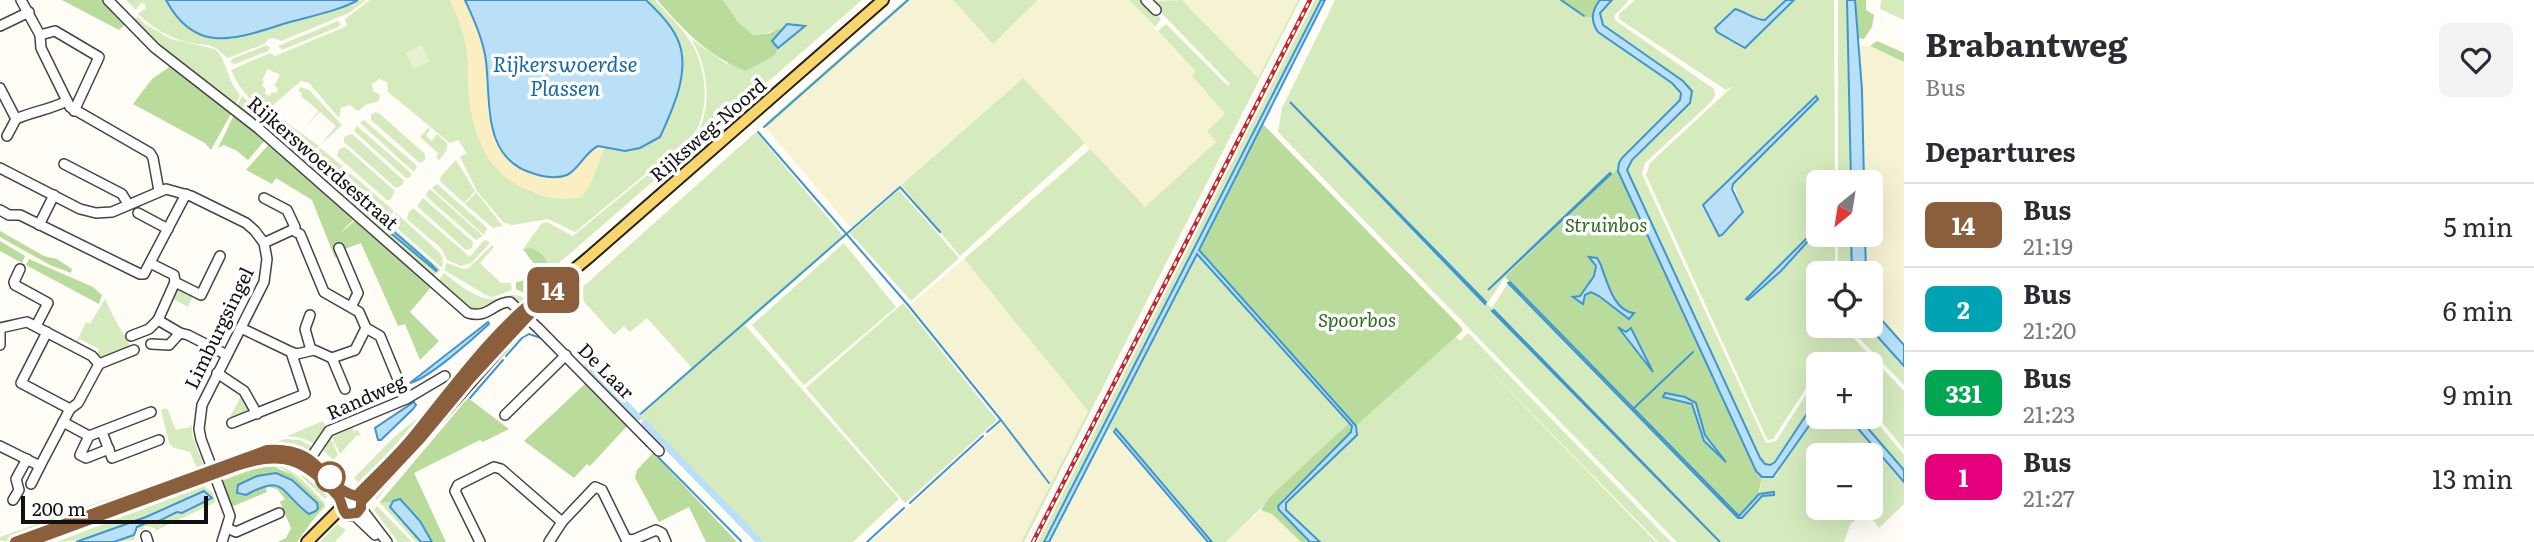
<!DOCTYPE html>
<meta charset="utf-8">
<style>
:root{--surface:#fff;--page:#f2f2f3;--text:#2b2b33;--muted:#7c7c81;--line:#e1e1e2}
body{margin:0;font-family:Literata,serif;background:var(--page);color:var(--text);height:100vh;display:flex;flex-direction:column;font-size:26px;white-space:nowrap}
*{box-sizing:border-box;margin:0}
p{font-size:23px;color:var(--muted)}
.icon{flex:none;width:38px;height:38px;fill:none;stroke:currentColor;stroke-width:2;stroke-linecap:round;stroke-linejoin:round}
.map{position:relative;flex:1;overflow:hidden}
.drawer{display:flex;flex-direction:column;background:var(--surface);width:630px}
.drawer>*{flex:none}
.badge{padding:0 14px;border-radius:10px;font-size:24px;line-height:46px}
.needle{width:46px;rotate:210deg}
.buttons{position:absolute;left:1806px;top:170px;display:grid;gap:14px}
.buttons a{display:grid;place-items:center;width:77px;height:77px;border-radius:10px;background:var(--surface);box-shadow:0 7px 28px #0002;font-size:35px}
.scale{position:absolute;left:21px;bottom:18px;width:187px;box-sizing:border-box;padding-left:7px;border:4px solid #111;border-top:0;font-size:19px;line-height:24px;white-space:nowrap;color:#111;-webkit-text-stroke:5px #fff;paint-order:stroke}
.map>.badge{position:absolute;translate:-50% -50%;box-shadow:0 0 0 4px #fff}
h2{padding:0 21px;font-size:26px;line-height:63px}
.round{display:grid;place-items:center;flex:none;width:74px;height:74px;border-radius:10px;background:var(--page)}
.head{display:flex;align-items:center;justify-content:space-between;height:119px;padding:0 21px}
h1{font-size:33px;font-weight:700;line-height:52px}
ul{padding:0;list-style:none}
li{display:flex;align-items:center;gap:21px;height:84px;padding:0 21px;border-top:2px solid var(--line)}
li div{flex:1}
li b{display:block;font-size:26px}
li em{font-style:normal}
li .badge{min-width:77px;font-weight:700;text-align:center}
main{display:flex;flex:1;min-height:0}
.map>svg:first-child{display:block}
.farmland{fill:#f6f3d4}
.green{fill:#d5ebbd;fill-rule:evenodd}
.forest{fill:#b9dc9c;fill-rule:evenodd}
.sand{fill:#fbeec1}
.pitch{fill:#e6f2cf}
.water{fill:#b9e0f7;stroke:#3f96cf;stroke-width:2}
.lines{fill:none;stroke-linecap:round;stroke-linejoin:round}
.stream{stroke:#3f96cf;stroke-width:2}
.canal{stroke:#b9e0f7;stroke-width:7}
.minor-casing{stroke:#444;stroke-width:12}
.major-casing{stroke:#222;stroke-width:14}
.minor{stroke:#fff;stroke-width:9}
.major{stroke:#f9d66b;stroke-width:10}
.rail-casing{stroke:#c4262e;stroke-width:4.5}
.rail{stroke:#fff;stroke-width:2;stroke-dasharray:5;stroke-linecap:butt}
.line-casing{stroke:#fff;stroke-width:16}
.line{stroke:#8b5e3c;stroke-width:10}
.stop-dot{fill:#fff;stroke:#8b5e3c;stroke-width:3.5}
.labels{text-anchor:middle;stroke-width:7;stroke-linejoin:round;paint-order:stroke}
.street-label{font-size:19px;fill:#111;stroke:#fff}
.park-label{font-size:19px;font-style:italic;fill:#2f6b1f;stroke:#fff}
.water-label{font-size:21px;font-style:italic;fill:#1768a6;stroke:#fff}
</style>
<main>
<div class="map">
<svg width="1904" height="542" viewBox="0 0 1904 542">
<rect width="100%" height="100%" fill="#fffdf5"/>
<g class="farmland">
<path d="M910 0H953L993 43 1038 0H1129L1196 73 1193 77 1226 114 1216 142 1145 208 1023 78 851 228 766 128Z"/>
<path d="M1182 0H1298L1258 79Z"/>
<path d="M1859 46H1870L1904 62V345L1871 308V273H1866L1865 235 1871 234V182H1864L1862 90Z"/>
<path d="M964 259 1088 411 1021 542H871L1004 420 910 305Z"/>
<path d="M1109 428 1114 432 1208 542H1049Z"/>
<path d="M1261 510 1272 514 1301 542H1226Z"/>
</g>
<g class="green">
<path d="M126 0H166C192 48 228 43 273 27 295 20 318 13 340 8 350 6 356 0 366 0L349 13 281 41 274 38 269 39 264 44 228 58C206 39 212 48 187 42 169 38 152 27 138 14L146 8 145 4 141 3 136 10Z"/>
<path d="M370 0H450C459 19 468 40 468 62 469 80 468 98 472 115 483 165 527 207 581 197L589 187 605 146 625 151 660 137C688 78 695 49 646 0H655C667 14 684 29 693 46 707 72 710 112 693 135L575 232 548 219 512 225 503 222 477 191 460 157 467 153 458 140 450 143 388 92 387 82 379 79 372 84 373 91 380 95 379 101 365 105 358 111 350 105 341 108 339 118 309 83 301 81 265 112C250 99 239 89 231 70L270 53 275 56 347 26 345 19ZM268 69 280 75 274 86 278 88 276 93 272 92 269 96 265 93 266 89 262 86 264 81 262 80Z"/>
<path d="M723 0H862L551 270C545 257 540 248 523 249L541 224 547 222 573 236 696 135C713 109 708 64 691 39L727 64 775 30 759 36C741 33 732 14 723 0Z"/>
<path d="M905 0H910L766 128 767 122Z"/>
<path d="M953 0H1038L993 44Z"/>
<path d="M1129 0H1143L1161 19 1155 27Z"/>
<path d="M1182 0 1258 78 1298 0H1300L1024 542H1021L1088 411 964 259 1090 149 1145 207 1216 142 1207 131 1225 114 1192 76 1196 72 1158 31 1166 24 1228 86 1230 84 1150 1Z"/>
<path d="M1315 0H1321L1044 542H1038Z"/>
<path d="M1335 0H1561L1584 16 1592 18 1595 28 1601 34 1677 87 1681 93 1680 100 1622 158 1618 168 1505 277 1487 304 1492 308 1508 283 1738 518 1758 499 1762 477 1776 476 1818 413V416L1848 417 1904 482V504L1879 528 1865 510 1850 525 1844 542H1677L1278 132 1282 108ZM1818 455H1871V508H1818Z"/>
<path d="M1612 0H1629L1614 16 1616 21 1714 89 1715 95 1711 102 1645 163 1642 174 1766 443 1776 441 1818 376V397L1772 465 1767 466 1760 458 1627 170 1632 160 1690 103 1683 81 1603 25 1600 13Z"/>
<path d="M1635 0H1786L1765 20H1759L1746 12 1717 33 1745 48 1794 0H1834L1835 182H1818V234L1835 235V273H1818V326H1835L1836 334 1837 326 1847 331 1904 391V449L1871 409V364H1833L1829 362 1818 364V370L1773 439 1768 440 1766 437 1646 175 1650 163 1733 86 1726 90 1619 19V14ZM1817 97 1818 99 1733 184 1743 212 1723 235 1719 236 1704 204ZM1807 239 1808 241 1781 271 1746 299Z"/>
<path d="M1838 0H1847L1851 182H1838Z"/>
<path d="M1881 0H1904V20L1880 9Z"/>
<path d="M138 17 145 24 171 39 215 49C228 61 227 82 240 94L235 107 188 71 132 21Z"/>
<path d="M338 21 341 24 338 27 282 50 278 46Z"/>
<path d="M267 45 270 48 268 51 235 64 230 63 232 59Z"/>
<path d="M1023 78 1085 143 960 256 901 185Z"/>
<path d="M301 87 309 90 342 125 322 143 336 126 320 112 305 127 319 111 301 96 302 94 298 90Z"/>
<path d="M242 96 264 115 256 122 236 108Z"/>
<path d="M375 112 380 114 425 154V160L420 163 371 120V115Z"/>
<path d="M277 119 283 120 319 146 311 153 273 120Z"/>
<path d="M364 120 415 164 417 167 414 172 360 123Z"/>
<path d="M271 122 368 206 359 213 267 132 266 129ZM274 128 363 206 361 207 273 130Z"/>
<path d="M357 126 412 174 410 177 406 178 354 131Z"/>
<path d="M428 128 430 130 426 135 432 141 437 134 447 143V150L439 160 436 157 438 153 420 137Z"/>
<path d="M756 132 844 237 745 325 899 499 853 542H765L639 417 692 368 647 318 630 332 624 326 614 335 576 293Z"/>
<path d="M352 134 402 179 404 181 402 185 396 188 344 142V137Z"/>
<path d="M345 147 395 191 390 200H387L337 156 339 149Z"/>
<path d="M321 148 394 211 387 219 313 155Z"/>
<path d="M456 160 475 191 464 203 440 181 441 176Z"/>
<path d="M437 184 487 228 484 235 432 188Z"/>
<path d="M430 189 483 236 476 240 427 197 426 194Z"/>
<path d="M899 190 959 258 911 301 850 233Z"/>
<path d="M476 192 502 225V226L493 228 465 204Z"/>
<path d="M423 198 473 242 472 248 466 250 417 206Z"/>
<path d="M369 207 441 270 432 277 361 215Z"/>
<path d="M413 208 470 257 483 241 486 240 490 243 471 263 461 266 447 260 441 248 407 219 408 214Z"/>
<path d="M396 213 439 252 443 259 442 268 389 221Z"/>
<path d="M1838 235H1851L1852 273H1838Z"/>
<path d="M844 243 896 307 804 385 752 325Z"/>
<path d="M492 245 494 247 480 263 501 283H511L512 290 493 297 486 295 444 270 447 263 463 269 469 268Z"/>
<path d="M1197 254 1349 423 1226 542H1212L1116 429 1114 432 1109 428 1155 331Z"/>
<path d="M444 273C456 283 473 296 488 299 502 301 513 289 525 299L519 304 507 297 479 313 472 311 438 282Z"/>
<path d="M176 287 194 294 188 307 171 298Z"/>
<path d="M105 299 113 316 132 349 104 359 98 354 99 349 80 339 76 343 86 322 90 324Z"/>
<path d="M903 303 997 420 905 503 806 388Z"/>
<path d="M1848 326H1868L1904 366V385Z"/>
<path d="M1468 333 1671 542H1658L1462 342 1656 542H1320L1286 510V503L1357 429 1356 426 1456 337 1460 341Z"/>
<path d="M447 390 409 438 360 484 354 478 394 437 426 411Z"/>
<path d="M242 394 250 408C247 417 239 418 230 421V417Z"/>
<path d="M167 408 176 430 190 427 191 423 193 438 204 466 197 468 190 452 174 448 169 443 161 410Z"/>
<path d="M1871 415 1904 455V470L1858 417Z"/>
<path d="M323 421 327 429 315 444 302 438 287 436Z"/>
<path d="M438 422 440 423 405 462 377 500 373 492Z"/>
<path d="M352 427 354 431 357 430 361 435 356 436 340 454 331 435Z"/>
<path d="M329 434 338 455 333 460 320 447Z"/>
<path d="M285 439 300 440 313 447 306 454 217 464Z"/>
<path d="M265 465C290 462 307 485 324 502L325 507 315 519 323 505 282 468 269 466 221 480Z"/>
<path d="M305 471 329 495 325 499 301 476Z"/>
<path d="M195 472 9 542 0 540V537L159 481Z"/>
<path d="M199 481 200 485 46 542H34Z"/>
<path d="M204 486 213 493 215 502 212 504 155 531V528L144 526 143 530 137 528 134 540 114 542 134 535 137 527 150 521 156 523 212 498 204 491C162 510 102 542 56 542Z"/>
<path d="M391 502 390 507 421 542H416L380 503Z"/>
<path d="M377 506 412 542H398L374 510Z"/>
<path d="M337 524 346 530 335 542H320Z"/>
</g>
<g class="forest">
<path d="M62 0H105L127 23 119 30Z"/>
<path d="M657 0H723L738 22 753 35 767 34 782 28 772 41 778 48 774 56 746 71C706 55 685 31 657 0Z"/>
<path d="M1561 0H1600L1595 7 1592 18 1584 16Z"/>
<path d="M1855 0H1866V10L1874 15 1872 27 1864 39 1858 38Z"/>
<path d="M1877 41 1904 53V62L1870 46Z"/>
<path d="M172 65 232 112 211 150 205 143 133 104 152 79Z"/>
<path d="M235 113 266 139 248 160 237 151 224 145 218 148Z"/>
<path d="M1263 124 1462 328V331L1456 337 1356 426 1199 250Z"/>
<path d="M271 142 357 216 339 234 358 218 433 285 410 312 439 341 420 360 405 324 398 326 361 243 342 250 335 258 312 200 276 178 272 184 246 170Z"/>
<path d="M1618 168 1756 471 1762 477 1758 495 1739 516 1505 277ZM1593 260C1602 276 1614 309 1633 313L1630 316 1591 292 1585 295 1583 303 1574 297 1580 296C1589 285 1599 274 1593 260ZM1665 393 1696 403 1705 435 1724 459 1704 441 1692 404 1664 397Z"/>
<path d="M0 231 44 256 57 259 72 269 71 273 50 265 0 237Z"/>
<path d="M0 241 25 256 22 263 0 251Z"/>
<path d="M530 248C543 251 546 259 551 270L529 290 528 295 516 289V282L522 281 534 264 523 249Z"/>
<path d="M29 259 93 287 102 295 99 304 26 265Z"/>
<path d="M586 383 629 424 590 466 587 464 574 478 524 441Z"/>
<path d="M468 398 509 429 483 442 480 440 414 473 446 542H432L425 529 395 500 391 502 380 503 381 501Z"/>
<path d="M1349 423 1352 426 1351 432 1281 501 1279 511 1310 542H1301L1272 514 1261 510 1269 498Z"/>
<path d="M653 453 737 542H706L689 507 659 522 635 478 637 470Z"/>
<path d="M273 466 292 475 324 505 297 542H277L286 538 291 528 280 502 285 499 277 489 269 487 266 488 267 492 231 507 221 481 261 467ZM276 473 316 511 309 514C294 503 281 478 261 487 253 491 248 496 239 495L238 485 257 476Z"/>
</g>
<path class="sand" d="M450 0H465L480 35 486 62 488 111 496 144 513 162 583 159C588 150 594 146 605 146L589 187 581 197C562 200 545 197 528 190 485 174 472 131 468 89 467 75 469 60 466 46 463 29 457 15 450 0Z"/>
<path class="pitch" d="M421 45 430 61 414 69 406 53Z"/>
<g class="water">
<path d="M166 0H358C338 11 312 16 290 22 240 37 197 58 166 0Z"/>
<path d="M465 0H646C657 11 670 23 677 38 692 68 673 109 660 137L640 148 625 151 598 146C584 153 580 168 567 175 557 179 545 177 535 174 482 160 491 103 486 61 483 39 474 20 465 0Z"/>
<path d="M1321 0H1325L1199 250 1356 426 1357 435 1286 503V510L1320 542H1310L1279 510 1278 506 1351 432 1352 426 1197 254 1049 542H1044Z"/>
<path d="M1600 0H1612L1600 13 1603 25 1683 81 1692 91 1690 103 1632 160 1627 170 1760 458 1765 464 1770 465 1775 462 1818 397V413L1773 477H1762L1756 471 1618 171 1619 163 1622 158 1680 100 1681 93 1672 83 1598 32C1590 21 1592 10 1600 0Z"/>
<path d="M1786 0H1794L1745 48 1717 32 1715 28 1735 9C1746 12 1755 20 1765 20Z"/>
<path d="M1847 0H1855L1862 90 1864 182H1851Z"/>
<path d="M787 24 805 26 778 48 772 41Z"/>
<path d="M1816 96 1818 99 1733 184 1732 189 1743 212 1722 235 1719 236 1703 205Z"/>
<path d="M1290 102 1486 302 1485 304Z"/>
<path d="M274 128 364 205 361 207 272 129Z"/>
<path d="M1610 173 1611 174 1488 290Z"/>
<path d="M369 210 431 264 437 270 436 271 367 213Z"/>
<path d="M1851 235H1865L1866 273H1852Z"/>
<path d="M1807 238 1809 240 1781 271 1748 300 1746 299Z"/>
<path d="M1589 257 1597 258 1600 263C1607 280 1613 311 1634 313L1629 319 1599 296 1591 292 1585 295 1583 304 1573 297 1580 296 1594 276 1596 266Z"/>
<path d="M1510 282 1739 516 1759 494 1774 492V495L1762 496 1742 518H1738L1508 283Z"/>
<path d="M1871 308 1904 345V366L1868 326H1871Z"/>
<path d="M1494 310 1720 542 1492 311Z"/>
<path d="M488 322 489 324C473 339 428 379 410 383Z"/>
<path d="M1618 327 1626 332 1631 328 1653 372Z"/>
<path d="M1665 393 1685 397 1696 403 1705 435 1726 462 1704 441 1692 404 1663 397Z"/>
<path d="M414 402 416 405 413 409 381 440H378L375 428Z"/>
<path d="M1848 417H1858L1904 470V482Z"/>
<path d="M1116 429 1212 542H1208L1114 432Z"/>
<path d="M276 473 292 480 317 503 318 508 316 511 309 514C279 492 286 473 246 495L237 493 238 485 257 476Z"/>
<path d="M204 491 212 498 182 513 177 512 155 523 150 521 137 527 134 535 114 542H76L146 517Z"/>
<path d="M400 499 420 521 432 542H421L390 507 393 501Z"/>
</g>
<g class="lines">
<g class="stream">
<path d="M1561 0 1584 16"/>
<path d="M764 127 908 0"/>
<path d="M758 132 908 305 1001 420 987 432"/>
<path d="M506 356 522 338 529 334 541 338 557 354"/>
<path d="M589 386 613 411"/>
<path d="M470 398 503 360"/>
<path d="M1633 409 1693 352"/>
<path d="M637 417 900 187 940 232"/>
<path d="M1001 420 1049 483"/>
<path d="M630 428 647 446"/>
<path d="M658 457 741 541"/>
<path d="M910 503 983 436"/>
<path d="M867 542 904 508"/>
</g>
<g class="canal">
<path d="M588 366 638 417"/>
<path d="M645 424 760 542"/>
</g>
<defs>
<g id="minor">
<path d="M21 0 40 35 41 48 70 107 150 153 153 158 159 191"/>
<path d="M108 0 155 48 259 129 468 313C489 319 493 302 510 302L538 328 659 451"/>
<path d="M1146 0 1156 10"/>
<path d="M0 26 29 12"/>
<path d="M40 35 55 31 99 57 74 111"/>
<path d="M0 88 16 119C34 111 49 110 67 101"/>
<path d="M7 136 16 119"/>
<path d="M64 164 122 194 128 204"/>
<path d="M0 168 80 209 96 213 112 212 166 189 191 196 246 223 255 231 264 243 267 259 264 282 202 405 199 429 201 439 230 516 222 542"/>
<path d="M264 198 287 210 295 227 292 230"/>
<path d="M0 210 9 215H20L140 274H144L186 194"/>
<path d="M138 213 168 229"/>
<path d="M39 225 54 195"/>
<path d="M339 248 358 293 351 307"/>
<path d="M150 263 174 275 175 282 201 295 220 256"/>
<path d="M20 269 14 282 15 285 48 303 36 326"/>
<path d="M175 282 158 320 180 333 188 335 227 355"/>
<path d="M310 315 305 329 311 350"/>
<path d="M0 328 27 322 92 356 99 364 134 350"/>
<path d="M241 328 291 352 297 354 314 350 332 358 355 350 366 328 359 312 324 292 300 234 292 230 264 243"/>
<path d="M366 328 380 336 406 399"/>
<path d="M0 330V345"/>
<path d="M47 332 21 383 70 409"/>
<path d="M131 336 149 329 158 320"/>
<path d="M151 344 169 345 180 333"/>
<path d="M332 358 345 389"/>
<path d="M217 373 244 391 257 414"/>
<path d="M505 415 566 355"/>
<path d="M63 422 89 436 151 412"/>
<path d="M232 423 305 394 291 352"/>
<path d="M102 432 112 458 159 440"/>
<path d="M89 436 80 455 86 458 109 449"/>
<path d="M0 446 40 466 70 409 78 403 99 364"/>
<path d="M251 461C287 448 320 473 341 501"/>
<path d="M308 462 329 431 406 399 445 376"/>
<path d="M31 484 40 466"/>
<path d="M13 500 19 490 16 479 27 459"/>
<path d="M361 508 387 542"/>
<path d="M354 515 375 535"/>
<path d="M227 528 236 532 279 513"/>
<path d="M146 536 148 542"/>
<path d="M15 542 267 450C310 447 319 473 350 495"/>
<path d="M480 542 455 491 458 485 494 467 501 469 562 522"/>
<path d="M549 542 562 522 595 487 602 490 626 539 633 540 656 530 662 533 666 542"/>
</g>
<g id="major">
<path d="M418 441 533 311"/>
<circle cx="351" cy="505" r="10"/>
<path d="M356 496 415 435 503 330 521 313 588 258 883 0"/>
<path d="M361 502 374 488"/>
<path d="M307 542 341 508"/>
</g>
</defs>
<use href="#minor" class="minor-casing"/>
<use href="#major" class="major-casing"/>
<use href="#minor" class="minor"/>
<use href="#major" class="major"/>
<defs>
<path id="rail" d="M1033 542 1310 0"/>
</defs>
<use href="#rail" class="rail-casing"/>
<use href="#rail" class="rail"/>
</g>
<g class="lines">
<defs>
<path id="line" d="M15 542 267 450C323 446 320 486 356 496 376 475 398 456 416 433 451 390 507 312 556 286L470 379 421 438 361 502V508L357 513 346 514C340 507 343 501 337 495 304 459 283 450 236 466L29 542"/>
</defs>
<use href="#line" class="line-casing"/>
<use href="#line" class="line"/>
</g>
<circle class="stop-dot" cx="330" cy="477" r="14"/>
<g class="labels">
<g class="street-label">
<text transform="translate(708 130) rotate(-41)" y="7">Rijksweg-Noord</text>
<text transform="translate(323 163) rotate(41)" y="7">Rijkerswoerdsestraat</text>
<text transform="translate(219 328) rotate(-64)" y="7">Limburgsingel</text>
<text transform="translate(606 371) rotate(45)" y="7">De Laar</text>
<text transform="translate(366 397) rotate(-24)" y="7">Randweg</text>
</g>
<g class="park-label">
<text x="1606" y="232">Struinbos</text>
<text x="1357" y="327">Spoorbos</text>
</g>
<g class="water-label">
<text x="565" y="72">Rijkerswoerdse<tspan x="565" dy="24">Plassen</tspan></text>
</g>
</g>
</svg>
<div class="buttons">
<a><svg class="needle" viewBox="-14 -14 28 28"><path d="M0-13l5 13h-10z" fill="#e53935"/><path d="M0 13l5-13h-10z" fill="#7c7c81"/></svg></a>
<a><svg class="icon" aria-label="locate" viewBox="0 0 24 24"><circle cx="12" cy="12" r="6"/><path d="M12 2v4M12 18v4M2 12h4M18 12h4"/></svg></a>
<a>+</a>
<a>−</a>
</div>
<div class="scale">200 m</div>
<b class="badge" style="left:553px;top:290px;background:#8b5e3c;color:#fff">14</b>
</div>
<section class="drawer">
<div class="head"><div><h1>Brabantweg</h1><p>Bus</p></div><a class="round"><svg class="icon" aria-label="heart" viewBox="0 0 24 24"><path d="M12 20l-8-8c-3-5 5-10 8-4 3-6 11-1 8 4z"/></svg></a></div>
<h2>Departures</h2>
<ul>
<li><span class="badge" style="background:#8b5e3c;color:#fff">14</span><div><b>Bus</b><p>21:19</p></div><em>5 min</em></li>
<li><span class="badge" style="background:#00a3b4;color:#fff">2</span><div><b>Bus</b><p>21:20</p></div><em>6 min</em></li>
<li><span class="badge" style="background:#00a651;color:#fff">331</span><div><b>Bus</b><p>21:23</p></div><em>9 min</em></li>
<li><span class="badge" style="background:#e6007e;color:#fff">1</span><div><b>Bus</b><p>21:27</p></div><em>13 min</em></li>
</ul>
</section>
</main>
